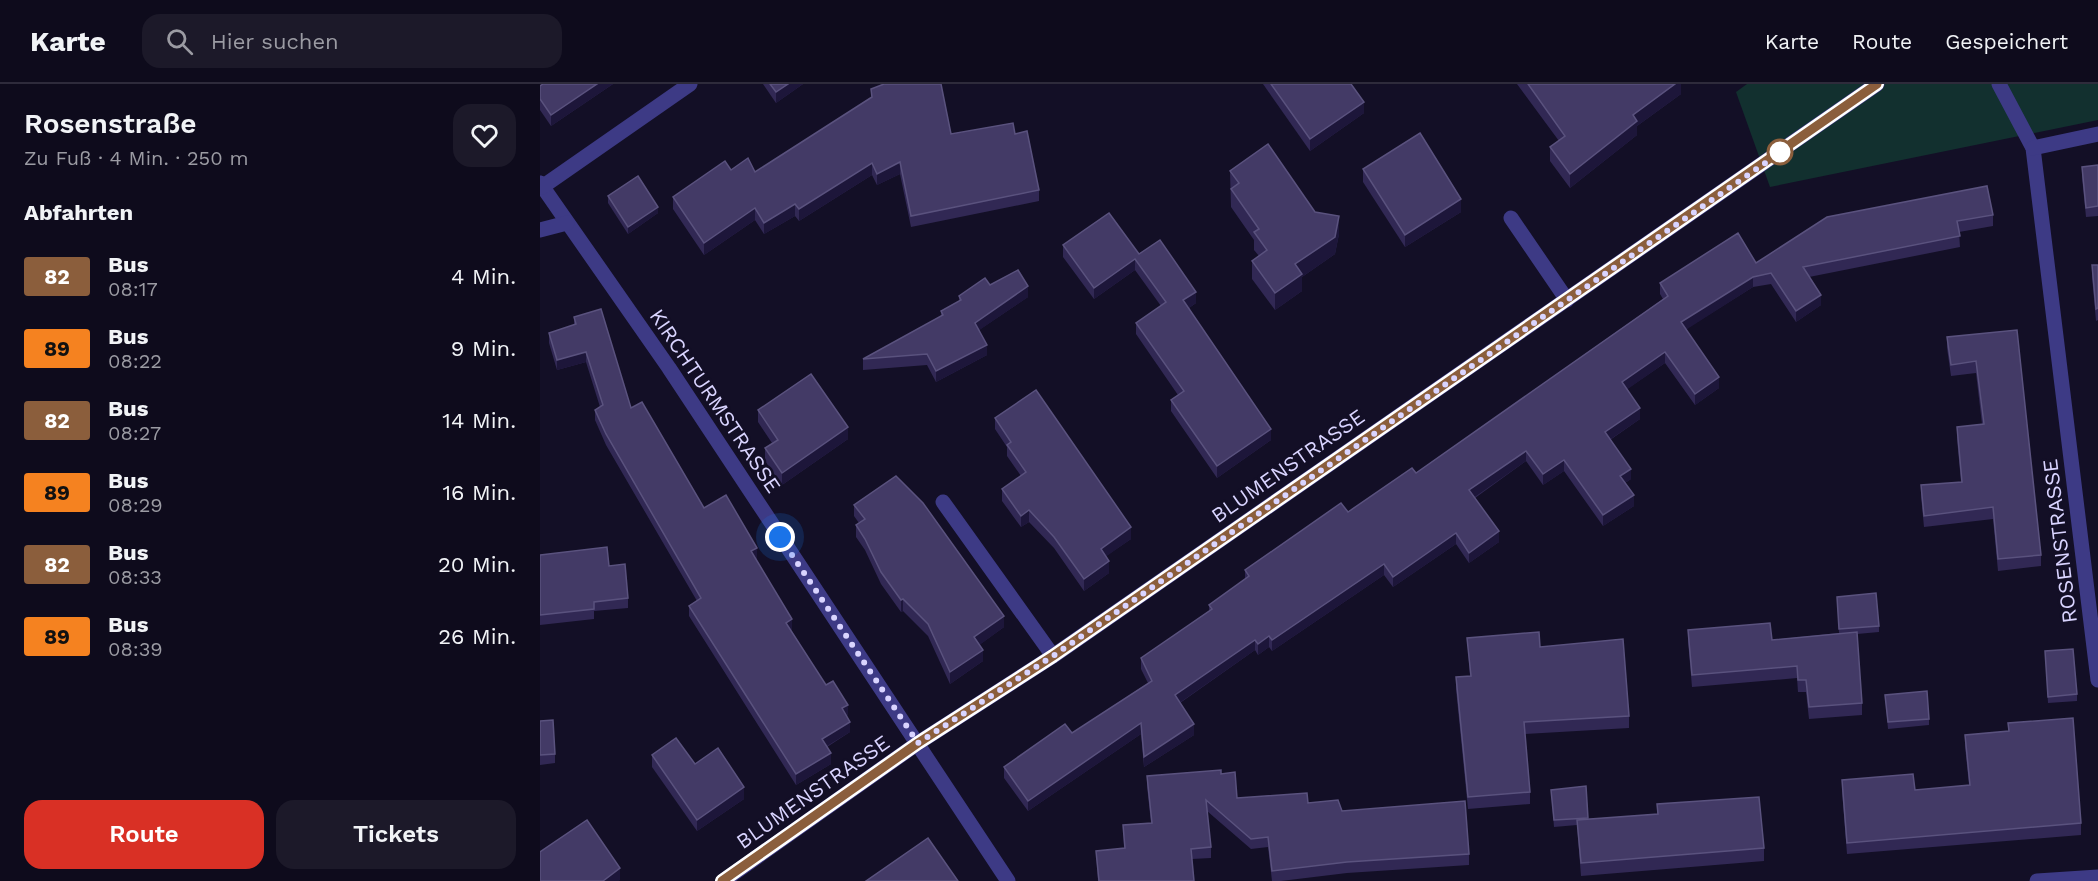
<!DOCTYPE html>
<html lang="de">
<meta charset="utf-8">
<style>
:root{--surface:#0e0b1c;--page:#1c1929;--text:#f1f3f6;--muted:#9b9ba3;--line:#2e2b3b;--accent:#d93025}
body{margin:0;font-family:"Work Sans",sans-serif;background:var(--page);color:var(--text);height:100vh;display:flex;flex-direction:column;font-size:22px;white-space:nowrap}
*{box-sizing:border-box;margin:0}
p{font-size:20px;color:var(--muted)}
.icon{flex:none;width:33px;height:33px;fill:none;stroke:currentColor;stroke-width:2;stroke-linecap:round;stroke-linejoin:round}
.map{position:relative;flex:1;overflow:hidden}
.sheet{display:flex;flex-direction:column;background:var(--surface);width:540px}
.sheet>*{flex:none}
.badge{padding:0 12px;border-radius:4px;font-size:21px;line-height:39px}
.you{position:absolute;width:30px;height:30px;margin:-15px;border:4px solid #fff;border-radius:50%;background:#1a73e8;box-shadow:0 0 0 9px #1a73e833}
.map>.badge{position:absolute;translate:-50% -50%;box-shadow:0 0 0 3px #fff}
h2{padding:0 24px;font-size:22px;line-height:54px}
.round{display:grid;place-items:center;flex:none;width:63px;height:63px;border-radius:18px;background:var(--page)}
.overview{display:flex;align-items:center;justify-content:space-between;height:102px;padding:0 24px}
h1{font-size:28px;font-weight:600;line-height:45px}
.button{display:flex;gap:12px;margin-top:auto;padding:12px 24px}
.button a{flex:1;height:69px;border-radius:18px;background:var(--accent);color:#fff;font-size:24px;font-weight:600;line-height:69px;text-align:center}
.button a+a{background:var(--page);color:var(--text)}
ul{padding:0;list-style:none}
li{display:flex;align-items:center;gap:18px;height:72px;padding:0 24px}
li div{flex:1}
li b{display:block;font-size:22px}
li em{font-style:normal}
li .badge{min-width:66px;font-weight:700;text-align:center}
header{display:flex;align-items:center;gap:36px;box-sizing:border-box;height:84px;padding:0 30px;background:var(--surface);border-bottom:2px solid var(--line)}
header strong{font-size:28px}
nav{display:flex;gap:33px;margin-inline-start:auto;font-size:21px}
.search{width:420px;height:54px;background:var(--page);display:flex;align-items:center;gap:15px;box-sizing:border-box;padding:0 21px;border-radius:18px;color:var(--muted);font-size:22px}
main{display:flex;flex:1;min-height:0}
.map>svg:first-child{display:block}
.green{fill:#12302f}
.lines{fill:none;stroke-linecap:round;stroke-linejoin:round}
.lane{stroke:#3d3a85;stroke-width:15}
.street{stroke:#3d3a85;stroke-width:15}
.wall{fill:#312854}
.shaded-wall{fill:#1d163a}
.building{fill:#433a66;stroke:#5a527e;stroke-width:1.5}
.line-casing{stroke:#fff;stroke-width:14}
.line{stroke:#8b5e3c;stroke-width:9}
.walk{stroke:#d9d4ff;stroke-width:6;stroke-dasharray:0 10.8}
.stop-dot{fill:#fff;stroke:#8b5e3c;stroke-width:3}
.labels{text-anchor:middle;stroke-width:5;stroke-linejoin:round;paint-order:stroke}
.street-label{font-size:21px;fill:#d9d4ff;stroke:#130f26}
</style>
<header>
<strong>Karte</strong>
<div class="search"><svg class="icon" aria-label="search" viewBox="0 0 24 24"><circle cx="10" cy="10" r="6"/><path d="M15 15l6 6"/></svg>Hier suchen</div>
<nav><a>Karte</a><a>Route</a><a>Gespeichert</a></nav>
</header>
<main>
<section class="sheet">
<div class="overview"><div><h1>Rosenstraße</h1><p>Zu Fuß · 4 Min. · 250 m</p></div><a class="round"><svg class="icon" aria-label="heart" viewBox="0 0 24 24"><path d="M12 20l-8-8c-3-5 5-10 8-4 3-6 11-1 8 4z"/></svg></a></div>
<h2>Abfahrten</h2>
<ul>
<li><span class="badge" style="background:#8b5e3c;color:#fff">82</span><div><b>Bus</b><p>08:17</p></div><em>4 Min.</em></li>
<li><span class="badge" style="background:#f58220;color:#111">89</span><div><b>Bus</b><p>08:22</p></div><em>9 Min.</em></li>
<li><span class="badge" style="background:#8b5e3c;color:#fff">82</span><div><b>Bus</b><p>08:27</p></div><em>14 Min.</em></li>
<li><span class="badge" style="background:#f58220;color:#111">89</span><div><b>Bus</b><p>08:29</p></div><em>16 Min.</em></li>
<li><span class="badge" style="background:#8b5e3c;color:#fff">82</span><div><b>Bus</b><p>08:33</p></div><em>20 Min.</em></li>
<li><span class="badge" style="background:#f58220;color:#111">89</span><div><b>Bus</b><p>08:39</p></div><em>26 Min.</em></li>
</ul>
<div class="button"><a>Route</a><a>Tickets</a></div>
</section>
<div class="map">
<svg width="1558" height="797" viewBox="0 0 1558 797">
<rect width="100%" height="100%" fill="#130f26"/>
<path class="green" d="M1207 0H1558V36L1230 103 1196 8Z"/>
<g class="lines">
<g class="lane">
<path d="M971 134 1027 216"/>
<path d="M403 418 513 572"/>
</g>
<g class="street">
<path d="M1459 0 1493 64 1558 596"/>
<path d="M1493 64 1558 50"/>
<path d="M0 99 129 284 468 797"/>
<path d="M2 103 150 0"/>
<path d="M0 146 27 139"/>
<path d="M183 797 378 659 513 572 1337 0"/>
<path d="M1497 797 1558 793"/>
</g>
</g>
<g class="wall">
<path d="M3 0H73L11 42 0 26V2Z"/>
<path d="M223 0H263L236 19Z"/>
<path d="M723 0H811L824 29 770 67Z"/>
<path d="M977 0H1141V10L1097 42V51L1030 104 1010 77V63L1019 57Z"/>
<path d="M331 5 411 50H475L499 106V117L371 143 360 90 337 101 332 91 259 137 255 132 224 150 215 136 164 171 133 125V113L191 86 215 88 331 14Z"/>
<path d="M1558 81V132L1546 133 1542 93V83Z"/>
<path d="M823 85 921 128 865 163 823 98Z"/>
<path d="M690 87 775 128 799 150 795 170 762 193V207L735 226 712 195V177L719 172 714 166V156L691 123Z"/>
<path d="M68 112 118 129 88 150 68 119Z"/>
<path d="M1453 131V142L1419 148 1420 163 1269 193 1281 221 1256 238 1231 200 1213 203 1146 245 1179 304 1155 321 1125 279 1087 305 1100 335 1070 356 1091 395 1085 399 1094 422 1063 442 1024 387 1003 401 986 377 935 414 959 458 929 479 916 460 853 503 844 491 732 567 729 563 718 571 715 566 640 619 654 651 604 683 601 650 488 727 464 694V683L532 649 608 599 601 585V574L669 527V521L705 495V486L876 389 1123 215 1120 210V199L1216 179 1287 133Z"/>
<path d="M523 161 599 170 656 219 649 224 731 356 677 394 631 327V316L638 311 596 250V239L621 222 595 186 554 215 523 173Z"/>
<path d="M1552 181H1558V236L1556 237 1552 193Z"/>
<path d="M450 201 488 213 439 246 447 271 396 298 387 281 323 286V275L401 232V227L419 218V212Z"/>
<path d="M34 233 91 324 164 424 217 475H215L252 545 251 546 286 601 308 631 306 632 310 648 287 663 291 680 256 701 149 532V522L157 517 66 361 55 336V326L60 323 46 278 17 286 9 259V249L34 241Z"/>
<path d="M1477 246 1501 471V482L1458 487 1453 435 1384 443 1381 412V401L1421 398 1417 355V343L1442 340 1436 289 1411 292 1407 264V253Z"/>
<path d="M218 326 308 355 242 401 225 377V364L232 359 218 338Z"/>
<path d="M455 334 591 455 566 472 569 489 544 507 514 464 489 438 481 443 462 417V405L481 392 467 372V363L455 345Z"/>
<path d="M314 421 464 543 439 561 443 577 410 600 388 552 363 527 361 528 341 500 325 466 316 453V441L319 439 314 432Z"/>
<path d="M0 471 69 482 88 514V524L54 527V535L0 541Z"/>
<path d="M1297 513 1339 542V548L1317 550 1322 619V631L1269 635 1266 608H1258L1257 594 1152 603 1148 557V546L1232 556 1299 549Z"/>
<path d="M927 554 1000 563 1089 632V644L985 650 990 708V720L928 725 916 605V593L930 592Z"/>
<path d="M1505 567 1537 610V617L1508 619Z"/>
<path d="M1345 611 1389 635V641L1348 645Z"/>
<path d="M0 637 15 670V679L0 681Z"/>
<path d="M1468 639 1541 739V751L1307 770 1302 707V696L1375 706 1429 701 1425 662V651L1468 647Z"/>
<path d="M112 671 155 680 204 715 157 747 112 683Z"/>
<path d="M681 690 697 714 768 719 802 727 929 770V781L807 789 741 797H732L728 763 711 765 667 727 671 763V774L652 775 654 797H558L556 767 584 764 583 741 611 739 607 702V692Z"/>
<path d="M1046 702 1048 735 1117 730V720L1224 764V777L1041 792 1037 741 1014 743 1011 706Z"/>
</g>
<g class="shaded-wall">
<path d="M57 0H73L11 42V31Z"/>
<path d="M248 0H263L236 19V8Z"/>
<path d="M1135 0H1141V10L1097 42V51L1030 104V90L1093 31Z"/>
<path d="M824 18V29L770 67V55Z"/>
<path d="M360 78V90L337 101V90Z"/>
<path d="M332 79V91L259 137V125Z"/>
<path d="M921 115V128L865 163V151Z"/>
<path d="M255 120V132L224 150V139Z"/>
<path d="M118 123V129L88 150V143Z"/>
<path d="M215 124V136L164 171V159Z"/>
<path d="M799 132V150L795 170 762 193V207L735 226V209L755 180Z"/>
<path d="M595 175V186L554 215V204Z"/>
<path d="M1213 193V203L1141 249V238Z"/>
<path d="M488 202V213L435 249V239Z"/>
<path d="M656 208V219L643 228V216Z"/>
<path d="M1281 211V221L1256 238V227Z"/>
<path d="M447 261V271L396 298V287Z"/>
<path d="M46 268V278L17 286V276Z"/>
<path d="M1125 268V279L1082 309V298Z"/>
<path d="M1179 293V304L1155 321V310Z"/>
<path d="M1100 324V335L1065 359V348Z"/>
<path d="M308 343V355L242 401V389Z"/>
<path d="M731 345V356L677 394V382Z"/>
<path d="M986 367V377L929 417V406Z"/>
<path d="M1024 376V387L1003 401V390Z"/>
<path d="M1091 385V395L1080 402V392Z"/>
<path d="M1094 411V422L1063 442V431Z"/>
<path d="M489 426V438L481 443V432Z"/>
<path d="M591 443V455L561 476V465Z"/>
<path d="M959 447V458L929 479V469Z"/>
<path d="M916 449V460L853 503V493Z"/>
<path d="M217 464V475L211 478V467Z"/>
<path d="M569 477V489L544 507V495Z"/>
<path d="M844 480V491L732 567V556Z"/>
<path d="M363 515V527L361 528V516Z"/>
<path d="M464 532V543L434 565V553Z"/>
<path d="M252 535V545L246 549V539Z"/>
<path d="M729 552V563L718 571V560Z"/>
<path d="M715 556V566L635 622V611Z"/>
<path d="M443 566V577L410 600V588Z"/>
<path d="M308 621V631L302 635V624Z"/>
<path d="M310 638V648L282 665V655Z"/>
<path d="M601 639V650L488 727V717Z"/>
<path d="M654 640V651L604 683V673Z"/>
<path d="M291 669V680L256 701V690Z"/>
<path d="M204 703V715L157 747V736Z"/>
<path d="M80 784V796L79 797H63Z"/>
</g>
<g class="building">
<path d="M3 0H57L11 31 0 15V2Z"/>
<path d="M230 0H248L236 8Z"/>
<path d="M344 0H401L411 50 473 39 475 50 487 47 499 106 371 132 360 78 337 90 332 79 259 125 255 120 224 139 215 124 164 159 133 113 185 77 191 86 208 74 215 88 332 13 331 5Z"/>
<path d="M731 0H811L824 18 770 55Z"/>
<path d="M988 0H1135L1093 31 1097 37 1030 90 1010 63 1025 52Z"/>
<path d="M880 49 921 115 865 151 823 85Z"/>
<path d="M728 60 775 128 799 132 795 153 755 180 762 190 735 209 712 177 727 166 714 148 719 145 691 105 699 99 690 87Z"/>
<path d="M1558 81V122L1546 124 1542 83Z"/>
<path d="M98 92 118 123 88 143 68 112Z"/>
<path d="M1447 102 1453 131 1417 137 1420 152 1263 183 1281 211 1256 227 1231 189 1213 193 1141 238 1179 293 1155 310 1125 268 1082 298 1100 324 1065 348 1091 385 1080 392 1094 411 1063 431 1024 376 1003 390 986 367 929 406 959 447 929 469 916 449 853 493 844 480 732 556 729 552 718 560 715 556 635 611 654 640 604 673 601 639 488 717 464 683 525 640 532 649 612 597 601 574 672 525 669 521 709 492 705 486 801 419 808 428 872 384 876 389 1128 212 1120 199 1198 149 1216 179 1287 133Z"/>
<path d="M569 129 599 170 620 156 656 208 643 216 731 345 677 382 631 316 644 307 596 239 626 218 595 175 554 204 523 161Z"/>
<path d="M1552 181H1558V224L1556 225Z"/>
<path d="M478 186 488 202 435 239 447 261 396 287 387 270 323 275 403 231 401 227 421 216 419 212 445 194 450 201Z"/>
<path d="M61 225 91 324 102 318 164 424 186 411 217 464 211 467 252 535 246 539 286 601 293 597 308 621 302 624 310 638 282 655 291 669 256 690 149 522 161 514 66 350 55 326 63 321 46 268 17 276 9 249 36 240 34 233Z"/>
<path d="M1477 246 1501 471 1458 475 1453 423 1384 432 1381 401 1422 398 1417 343 1444 340 1436 277 1411 281 1407 253Z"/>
<path d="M271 290 308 343 242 389 225 364 238 356 218 326Z"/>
<path d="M496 306 591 443 561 465 569 477 544 495 514 453 489 426 481 432 462 405 486 388 467 361 471 358 455 334Z"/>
<path d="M356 392 383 419 464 532 434 553 443 566 410 588 388 540 363 515 361 516 341 488 325 455 316 441 325 435 314 421Z"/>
<path d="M67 463 69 482 85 480 88 514 54 518V525L0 531V471Z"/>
<path d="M1336 509 1339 542 1299 545 1297 513Z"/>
<path d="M1230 539 1232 556 1317 548 1322 619 1269 623 1266 596H1258L1257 582 1152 591 1148 546Z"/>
<path d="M999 548 1000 563 1083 555 1089 632 984 638 990 708 928 713 916 593 931 592 927 554Z"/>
<path d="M1533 565 1537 610 1508 613 1505 567Z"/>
<path d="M1387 607 1389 635 1348 638 1345 611Z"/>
<path d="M1533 634 1541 739 1307 759 1302 696 1373 690 1375 706 1430 701 1425 651 1469 647 1468 639Z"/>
<path d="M13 636 15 670 0 671V637Z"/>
<path d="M136 654 155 680 178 664 204 703 157 736 112 671Z"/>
<path d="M681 686V690L695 688 697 714 767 709 768 719 798 716 802 727 925 717 929 770 807 778 732 787 728 753 711 755 666 716 671 763 651 765 654 797H559L556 767 585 764 583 741 612 739 607 692Z"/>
<path d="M1046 702 1048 734 1014 736 1011 706Z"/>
<path d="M1219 713 1224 764 1041 779 1037 736 1118 730 1117 720Z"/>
<path d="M47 736 80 784 63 797H0V768Z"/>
<path d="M388 754 418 797H326Z"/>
</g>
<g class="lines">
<defs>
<path id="line" d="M182 797 378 659 513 572 1337 0"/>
</defs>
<use href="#line" class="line-casing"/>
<use href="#line" class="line"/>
<path class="walk" d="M240 453 378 659 513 572 1244 66 1240 68"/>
</g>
<circle class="stop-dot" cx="1240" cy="68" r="12"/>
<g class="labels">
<g class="street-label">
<text transform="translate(175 317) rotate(56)" y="7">KIRCHTURMSTRASSE</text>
<text transform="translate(748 382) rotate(-35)" y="7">BLUMENSTRASSE</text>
<text transform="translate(1520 457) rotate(-97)" y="7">ROSENSTRASSE</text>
<text transform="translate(273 708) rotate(-35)" y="7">BLUMENSTRASSE</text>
</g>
</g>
</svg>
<div class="you" style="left:240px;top:453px"></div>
</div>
</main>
